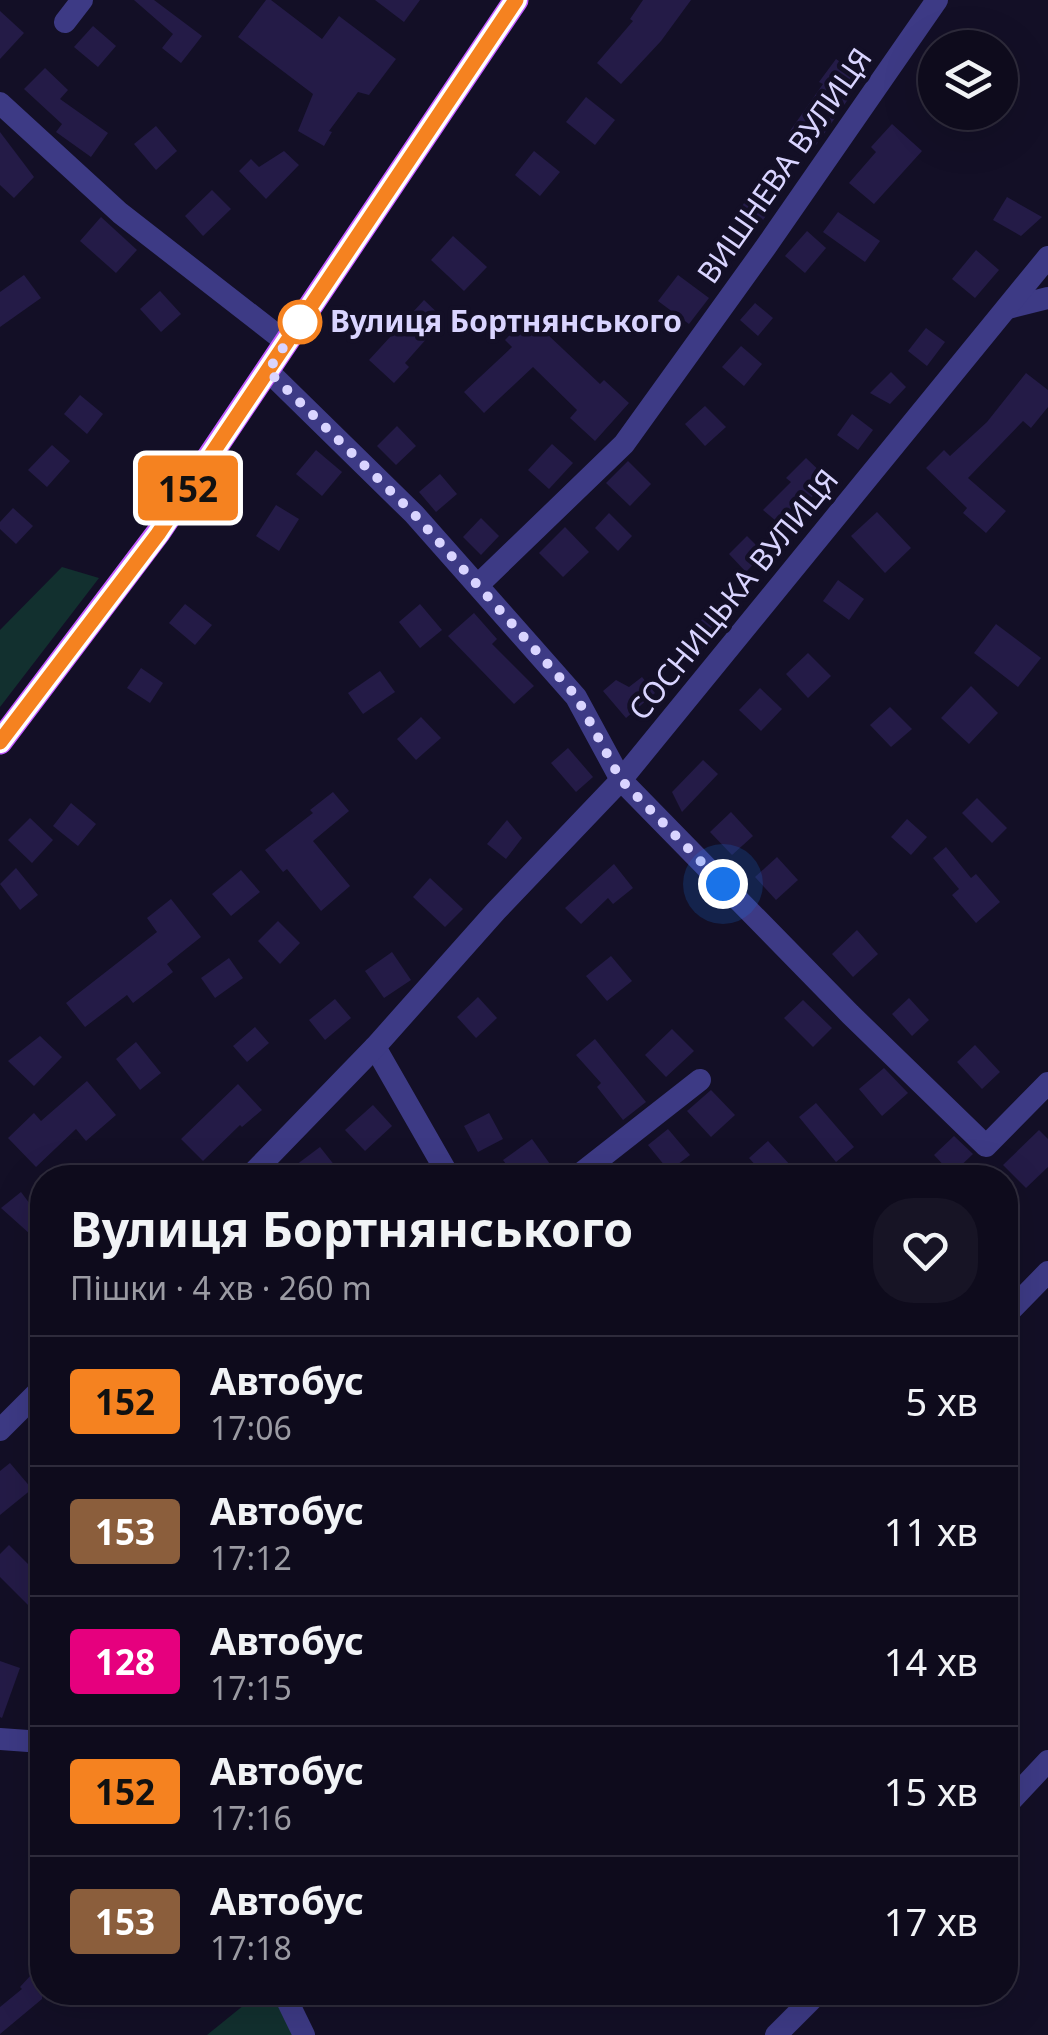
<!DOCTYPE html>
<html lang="uk">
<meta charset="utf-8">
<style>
:root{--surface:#0e0b1c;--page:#171425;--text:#f1f3f6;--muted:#9b9ba3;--line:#2e2b3b}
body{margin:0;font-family:"Noto Sans",sans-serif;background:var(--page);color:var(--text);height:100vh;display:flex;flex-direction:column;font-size:38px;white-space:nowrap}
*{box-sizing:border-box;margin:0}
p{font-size:32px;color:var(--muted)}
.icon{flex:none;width:55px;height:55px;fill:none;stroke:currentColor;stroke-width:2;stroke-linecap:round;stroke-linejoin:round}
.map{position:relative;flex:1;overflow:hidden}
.sheet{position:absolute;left:30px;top:1165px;width:988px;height:840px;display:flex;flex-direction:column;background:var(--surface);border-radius:40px;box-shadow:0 10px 40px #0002,0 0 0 2px var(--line)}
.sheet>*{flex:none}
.badge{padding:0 20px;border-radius:8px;font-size:35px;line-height:65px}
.fabs{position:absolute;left:918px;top:30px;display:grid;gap:20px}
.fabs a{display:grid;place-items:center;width:100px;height:100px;border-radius:50%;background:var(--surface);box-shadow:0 10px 40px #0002,0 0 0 2px var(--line);font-size:50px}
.you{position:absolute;width:50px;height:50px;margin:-25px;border:8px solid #fff;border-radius:50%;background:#1a73e8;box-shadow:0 0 0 15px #1a73e833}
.map>.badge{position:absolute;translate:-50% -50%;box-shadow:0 0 0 5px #fff}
.round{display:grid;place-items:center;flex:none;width:105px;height:105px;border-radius:40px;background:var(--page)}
.overview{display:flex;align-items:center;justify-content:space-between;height:170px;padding:0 40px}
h1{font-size:48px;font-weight:700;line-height:75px}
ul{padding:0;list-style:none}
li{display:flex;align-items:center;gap:30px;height:130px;padding:0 40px;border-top:2px solid var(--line)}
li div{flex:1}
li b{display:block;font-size:38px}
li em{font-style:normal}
li .badge{min-width:110px;font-weight:700;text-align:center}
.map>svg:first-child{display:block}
.green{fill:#12302f}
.building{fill:#241b47}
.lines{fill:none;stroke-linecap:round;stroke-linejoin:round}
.minor{stroke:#3d3a85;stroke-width:22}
.primary{stroke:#c25bff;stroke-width:25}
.line-casing{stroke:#fff;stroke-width:22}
.line{stroke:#f58220;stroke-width:15}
.walk{stroke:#d9d4ff;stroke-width:10;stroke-dasharray:0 18}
.stop-dot{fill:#fff;stroke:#f58220;stroke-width:5}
.labels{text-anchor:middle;stroke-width:9;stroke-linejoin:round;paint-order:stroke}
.street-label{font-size:30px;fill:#d9d4ff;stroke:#130f26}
.stop-label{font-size:30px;font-weight:bold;fill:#d9d4ff;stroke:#130f26;text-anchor:start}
</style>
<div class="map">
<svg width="1048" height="2035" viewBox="0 0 1048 2035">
<rect width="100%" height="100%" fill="#130f26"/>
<g class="green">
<path d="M62 567 99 578 0 707V630Z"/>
<path d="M260 1992 271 1993 294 2035H207Z"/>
</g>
<g class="building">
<path d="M134 0H154L202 36 181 63 162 48 173 34Z"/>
<path d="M266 0H271L322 39 339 16 396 59 369 95 358 92 329 131 332 132 324 146 298 131 313 94 238 37Z"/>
<path d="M375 0H420L404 22Z"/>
<path d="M643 0H691L661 41 621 84 597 63 633 21 630 19Z"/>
<path d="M0 11 24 33 0 59Z"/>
<path d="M93 26 116 46 98 67 74 47Z"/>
<path d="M836 59 863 78 814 148 790 131 823 84 819 82Z"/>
<path d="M45 68 68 90 60 99 108 133 91 157 56 132 62 124 24 89Z"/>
<path d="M586 97 615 120 595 145 566 122Z"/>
<path d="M892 124 922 151 874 204 849 183 876 152 871 147Z"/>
<path d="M156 126 177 151 156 170 134 144Z"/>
<path d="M0 132 34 177 14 198 0 185Z"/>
<path d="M284 151 299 165 266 199 239 171 251 159 259 167Z"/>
<path d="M534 151 560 172 540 196 515 175Z"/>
<path d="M760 180 781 195 763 220 742 206Z"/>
<path d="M212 190 231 209 203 236 185 216Z"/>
<path d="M1007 197 1042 217 1021 236 993 220Z"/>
<path d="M838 212 880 241 865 262 823 232Z"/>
<path d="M101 217 137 250 116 273 80 241Z"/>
<path d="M807 231 826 248 805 273 785 256Z"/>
<path d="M453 236 487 267 464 291 431 260Z"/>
<path d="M976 250 999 270 975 298 952 279Z"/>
<path d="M24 275 41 298 0 327V292Z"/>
<path d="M678 275 709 298 689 324 658 301Z"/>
<path d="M160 291 181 314 161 332 140 309Z"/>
<path d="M424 300 444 319 405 363 409 367 394 383 369 360Z"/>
<path d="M755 303 773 318 758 336 740 320Z"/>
<path d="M528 316 600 384 604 380 629 403 595 441 570 418 577 410 533 367 484 413 464 392 512 347 505 340Z"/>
<path d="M926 328 945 342 927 366 908 351Z"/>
<path d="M741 346 762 364 744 386 722 367Z"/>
<path d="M891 372 906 387 890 404 870 393Z"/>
<path d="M1026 373 1048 390V407L1031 428 1023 421 968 478 1006 511 986 533 963 513 967 508 926 468 944 450 950 456 987 422Z"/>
<path d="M80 395 103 414 87 434 64 414Z"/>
<path d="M705 406 726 427 705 446 685 424Z"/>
<path d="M852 414 873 430 858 450 837 435Z"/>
<path d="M397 426 416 446 396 465 377 446Z"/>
<path d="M552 444 573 463 549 489 528 470Z"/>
<path d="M52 445 70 461 47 487 28 470Z"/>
<path d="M316 450 342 472 322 496 296 474Z"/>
<path d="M806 458 829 480 782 526 763 510 791 482 786 478Z"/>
<path d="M628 461 651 484 630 506 606 483Z"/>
<path d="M440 474 457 494 436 512 419 492Z"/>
<path d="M276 505 299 519 279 551 256 536Z"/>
<path d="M13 508 33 526 16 544 0 529V522Z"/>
<path d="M877 512 911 548 885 573 851 536Z"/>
<path d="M609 513 632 536 618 551 595 528Z"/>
<path d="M481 518 499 536 481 555 463 537Z"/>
<path d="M565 527 589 552 563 577 539 553Z"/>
<path d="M747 536 764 553 746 572 729 554Z"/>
<path d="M838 580 864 599 849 620 823 601Z"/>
<path d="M185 604 212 625 195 645 169 623Z"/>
<path d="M420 604 442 630 420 648 399 622Z"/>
<path d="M714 605 728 617 702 649 687 637Z"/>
<path d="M474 613 497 639 492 644 534 686 514 704 448 636Z"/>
<path d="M996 624 1041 658 1018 687 974 653Z"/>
<path d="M808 653 831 676 808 698 786 674Z"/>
<path d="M141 668 163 683 150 703 127 688Z"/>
<path d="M380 671 395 692 363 714 348 693Z"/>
<path d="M642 677 655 693 626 718 603 691 616 680 629 687Z"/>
<path d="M971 686 998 713 969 744 941 718Z"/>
<path d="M760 688 782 709 761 731 739 710Z"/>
<path d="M890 707 912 729 891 747 870 725Z"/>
<path d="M421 717 441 738 416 760 397 739Z"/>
<path d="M568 748 593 777 576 792 551 763Z"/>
<path d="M703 760 718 774 682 812 672 792Z"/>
<path d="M333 792 349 811 313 841 350 886 321 911 287 869 283 872 265 850 313 813 310 810Z"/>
<path d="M977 798 1007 828 992 843 962 813Z"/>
<path d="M71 803 96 824 78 846 53 826Z"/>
<path d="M731 812 753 836 732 855 710 832Z"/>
<path d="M30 818 53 840 32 863 8 840Z"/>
<path d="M907 819 927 837 911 855 891 837Z"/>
<path d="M507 820 522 838 506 859 487 844Z"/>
<path d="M946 847 971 878 976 874 1000 902 976 923 952 895 959 889 933 858Z"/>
<path d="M777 857 798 880 776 900 755 877Z"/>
<path d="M614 864 633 888 613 904 608 898 581 924 565 908Z"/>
<path d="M16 868 38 895 20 910 0 884Z"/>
<path d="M241 870 260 892 231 916 212 894Z"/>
<path d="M430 878 463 909 445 927 413 897Z"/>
<path d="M171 899 201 937 167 964 173 972 133 1003 127 995 85 1027 66 1003 157 932 147 918Z"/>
<path d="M278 921 300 943 280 964 258 941Z"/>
<path d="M857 930 878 954 853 977 832 954Z"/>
<path d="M392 952 411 980 384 998 365 971Z"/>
<path d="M611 956 632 981 607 1001 586 976Z"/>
<path d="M229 958 243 978 215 998 201 978Z"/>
<path d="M478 997 497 1018 476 1038 457 1017Z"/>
<path d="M909 998 929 1020 912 1036 892 1014Z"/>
<path d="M335 999 351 1018 325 1040 309 1020Z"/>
<path d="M803 1000 832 1028 813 1047 784 1018Z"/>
<path d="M255 1027 269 1043 247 1062 233 1046Z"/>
<path d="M672 1029 694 1051 666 1077 645 1055Z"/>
<path d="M40 1036 62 1057 34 1086 8 1061Z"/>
<path d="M595 1039 646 1102 623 1120 597 1087 601 1083 576 1055Z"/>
<path d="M136 1042 161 1073 140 1090 116 1059Z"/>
<path d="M975 1045 1000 1072 982 1089 957 1062Z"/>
<path d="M884 1068 908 1093 882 1116 859 1089Z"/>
<path d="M87 1081 116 1115 86 1141 76 1129 36 1167 8 1138 34 1113 41 1121Z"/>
<path d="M238 1084 262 1110 242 1127 240 1125 203 1161 181 1139Z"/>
<path d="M711 1090 735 1115 711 1137 687 1111Z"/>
<path d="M816 1103 854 1147 836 1162 799 1117Z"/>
<path d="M373 1105 392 1126 365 1151 345 1130Z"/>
<path d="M489 1113 503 1139 478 1152 464 1126Z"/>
<path d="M668 1129 690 1155 669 1171 648 1145Z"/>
<path d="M1039 1130 1048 1139V1167L1026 1188 1003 1165Z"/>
<path d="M954 1136 973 1154 952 1174 934 1155Z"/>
<path d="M532 1139 550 1164 531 1178H516L503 1160Z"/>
<path d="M768 1141 792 1167 780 1178H767L749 1158Z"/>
<path d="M320 1147 339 1171 330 1178H299L292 1168Z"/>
<path d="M21 1192 42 1220V1225L30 1234 1 1208Z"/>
<path d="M10 1463 32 1489 0 1515V1471Z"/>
<path d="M9 1545 42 1578V1619L0 1577V1554Z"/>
<path d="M0 1661 20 1668 2 1718 0 1717Z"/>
<path d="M42 1963V1999L0 2034V2007L22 1989 20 1987Z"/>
</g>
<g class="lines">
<g class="minor">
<path d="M65 22 82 0"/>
<path d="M0 103 120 213 287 343"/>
<path d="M1008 308 1048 298"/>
<path d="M268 371 414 514 576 697 621 780 850 1014 986 1146 1048 1083"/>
<path d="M478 585 624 444 765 248 937 0"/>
<path d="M375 1047 450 1178"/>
<path d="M248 1178 375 1047 496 911 621 780 1048 257"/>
<path d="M575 1178 700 1080"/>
<path d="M1005 1316 1048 1272"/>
<path d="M0 1430 42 1388"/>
<path d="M0 1739 42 1742"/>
<path d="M1005 1807 1048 1761"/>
<path d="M283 1992 304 2035"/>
<path d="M776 2035 819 1992"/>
</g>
<path class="primary" d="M0 742 158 533 516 0"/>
</g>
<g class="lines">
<defs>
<path id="line" d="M0 742 158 534 516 0"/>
</defs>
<use href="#line" class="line-casing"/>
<use href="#line" class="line"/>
<path class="walk" d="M300 322 301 320 268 371 414 514 514 626 576 696 621 780 723 884"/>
</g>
<circle class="stop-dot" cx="300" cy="322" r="20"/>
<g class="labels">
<g class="street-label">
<text transform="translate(785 166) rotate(-55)" y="10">ВИШНЕВА ВУЛИЦЯ</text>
<text transform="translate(734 595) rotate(-51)" y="10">СОСНИЦЬКА ВУЛИЦЯ</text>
</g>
<g class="stop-label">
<text x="330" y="332">Вулиця Бортнянського</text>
</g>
</g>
</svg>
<div class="fabs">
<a><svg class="icon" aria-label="layers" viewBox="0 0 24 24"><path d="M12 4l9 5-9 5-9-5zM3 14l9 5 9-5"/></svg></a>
</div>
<div class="you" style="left:723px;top:884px"></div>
<b class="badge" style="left:188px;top:488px;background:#f58220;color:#111">152</b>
<section class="sheet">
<div class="overview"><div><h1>Вулиця Бортнянського</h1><p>Пішки · 4 хв · 260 m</p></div><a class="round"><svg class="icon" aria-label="heart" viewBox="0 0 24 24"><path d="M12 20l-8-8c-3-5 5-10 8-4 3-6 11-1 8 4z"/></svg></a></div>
<ul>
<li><span class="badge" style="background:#f58220;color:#111">152</span><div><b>Автобус</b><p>17:06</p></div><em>5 хв</em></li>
<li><span class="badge" style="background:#8b5e3c;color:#fff">153</span><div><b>Автобус</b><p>17:12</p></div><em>11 хв</em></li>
<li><span class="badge" style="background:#e6007e;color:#fff">128</span><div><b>Автобус</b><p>17:15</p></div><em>14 хв</em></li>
<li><span class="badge" style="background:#f58220;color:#111">152</span><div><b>Автобус</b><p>17:16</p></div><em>15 хв</em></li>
<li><span class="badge" style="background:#8b5e3c;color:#fff">153</span><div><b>Автобус</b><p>17:18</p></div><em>17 хв</em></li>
</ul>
</section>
</div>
